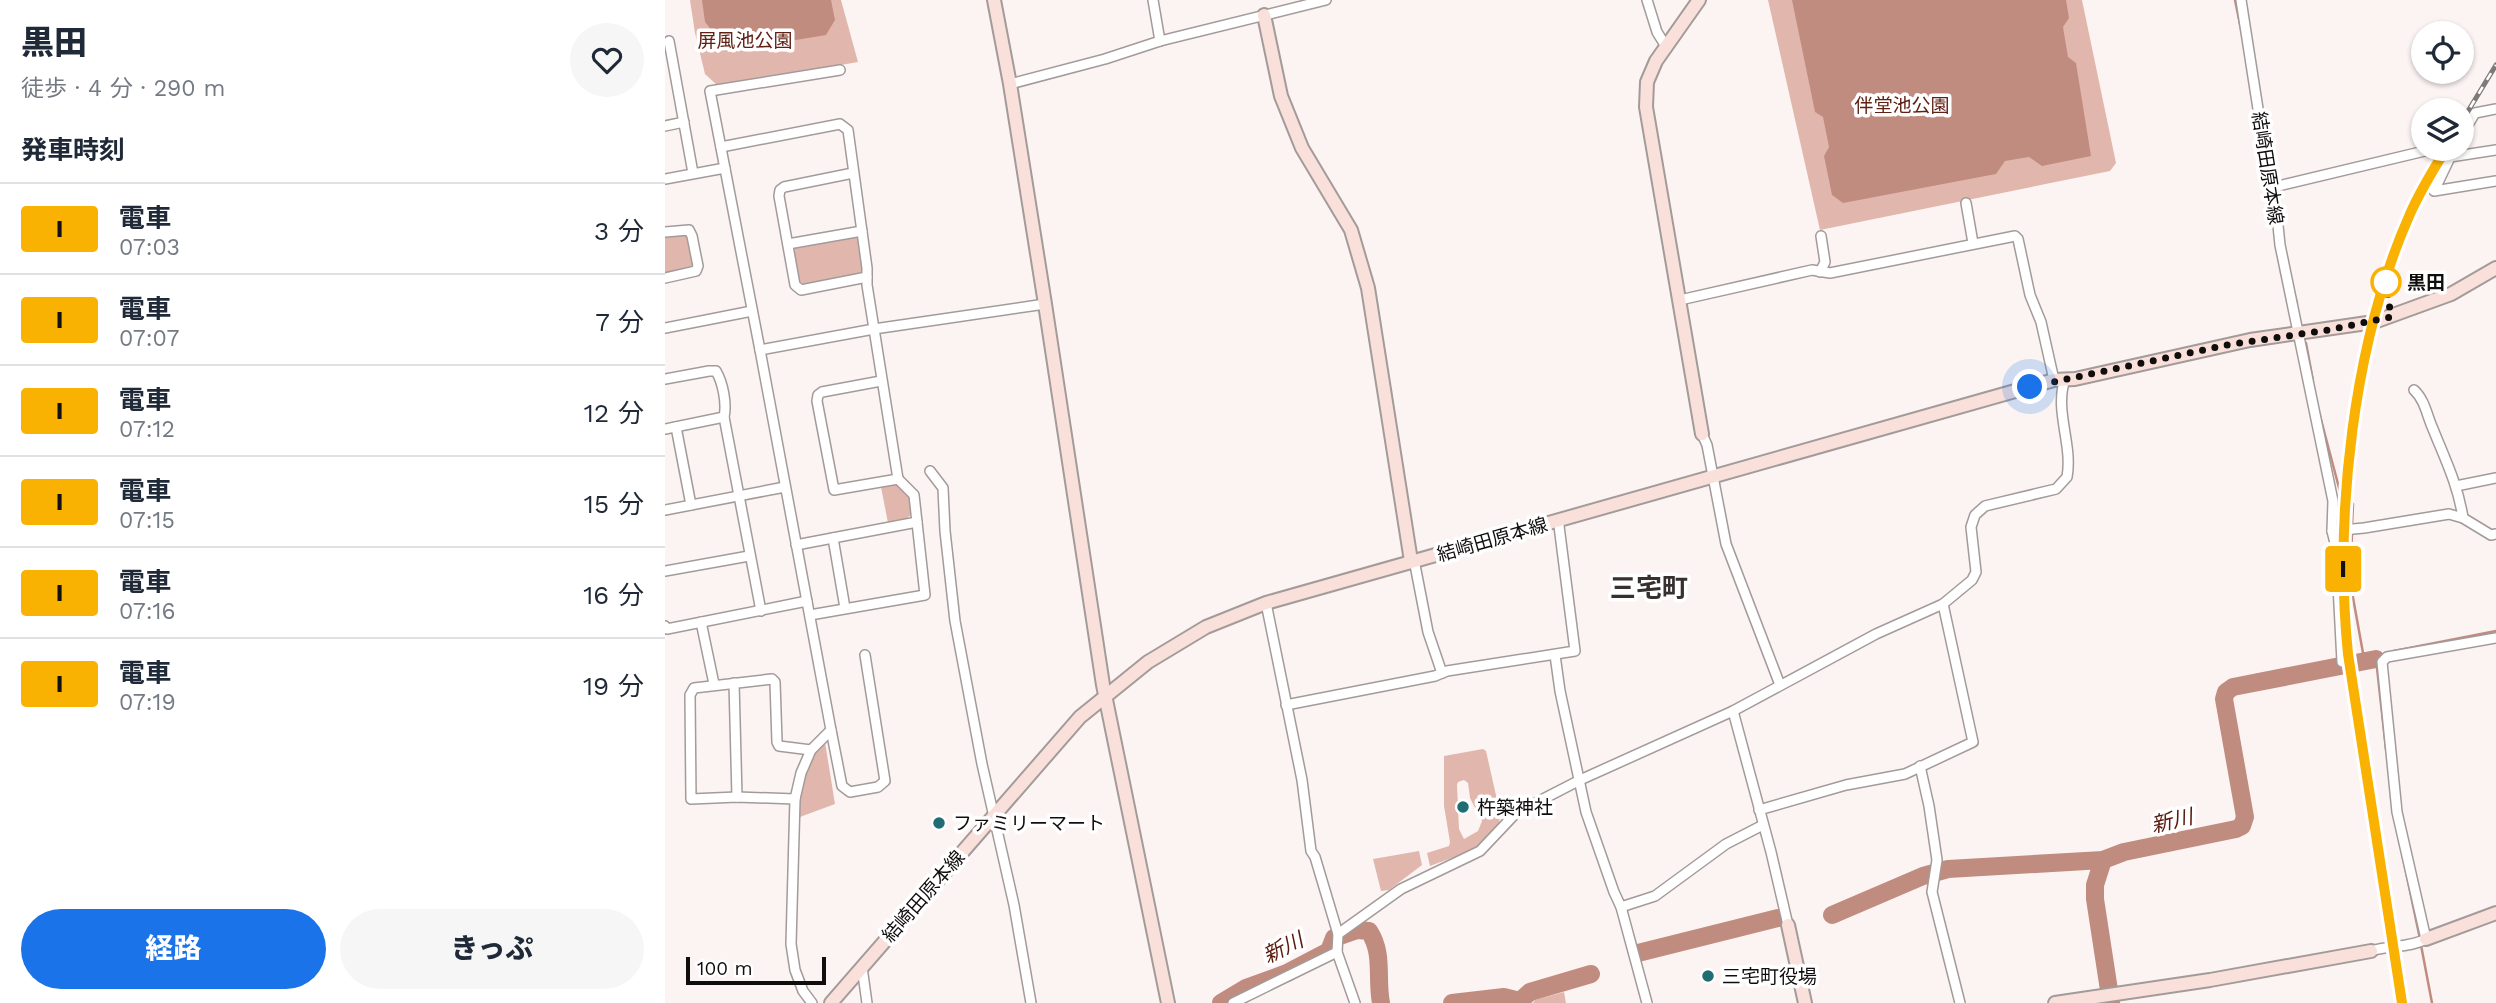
<!DOCTYPE html>
<html lang="ja">
<meta charset="utf-8">
<style>
:root{--surface:#fff;--page:#f6f6f7;--text:#1f2937;--muted:#747a83;--line:#e0e1e3;--accent:#1a73e8}
body{margin:0;font-family:"Work Sans","Noto Sans JP",sans-serif;background:var(--page);color:var(--text);height:100vh;display:flex;flex-direction:column;font-size:26px;white-space:nowrap}
*{box-sizing:border-box;margin:0}
p{font-size:23px;color:var(--muted)}
.icon{flex:none;width:38px;height:38px;fill:none;stroke:currentColor;stroke-width:2;stroke-linecap:round;stroke-linejoin:round}
.map{position:relative;flex:1;overflow:hidden}
.panel{display:flex;flex-direction:column;background:var(--surface);width:665px}
.panel>*{flex:none}
.badge{padding:0 14px;border-radius:5px;font-size:24px;line-height:46px}
.controls{position:absolute;left:1746px;top:21px;display:grid;gap:14px}
.controls a{display:grid;place-items:center;width:63px;height:63px;border-radius:50%;background:var(--surface);box-shadow:0 2px 5px #0004;font-size:35px}
.scale{position:absolute;left:21px;bottom:18px;width:140px;box-sizing:border-box;padding-left:7px;border:4px solid #100d0d;border-top:0;font-size:19px;line-height:24px;white-space:nowrap;color:#100d0d;-webkit-text-stroke:5px #fff;paint-order:stroke}
.you{position:absolute;width:35px;height:35px;margin:-18px;border:5px solid #fff;border-radius:50%;background:#1a73e8;box-shadow:0 0 0 10px #1a73e833}
.map>.badge{position:absolute;translate:-50% -50%;box-shadow:0 0 0 4px #fff}
h2{padding:0 21px;font-size:26px;line-height:63px}
.round{display:grid;place-items:center;flex:none;width:74px;height:74px;border-radius:37px;background:var(--page)}
.summary{display:flex;align-items:center;justify-content:space-between;height:119px;padding:0 21px}
h1{font-size:33px;font-weight:800;line-height:52px}
.primary-button{display:flex;gap:14px;margin-top:auto;padding:14px 21px}
.primary-button a{flex:1;height:80px;border-radius:42px;background:var(--accent);color:#fff;font-size:28px;font-weight:800;line-height:80px;text-align:center}
.primary-button a+a{background:var(--page);color:var(--text)}
ul{padding:0;list-style:none}
li{display:flex;align-items:center;gap:21px;height:91px;padding:0 21px;border-top:2px solid var(--line)}
li div{flex:1}
li b{display:block;font-size:26px}
li em{font-style:normal}
li .badge{min-width:77px;font-weight:700;text-align:center}
main{display:flex;flex:1;min-height:0}
.map>svg:first-child{display:block}
.green{fill:#e1b7ad;fill-rule:evenodd}
.water{fill:#c18c80}
.lines{fill:none;stroke-linecap:round;stroke-linejoin:round}
.stream{stroke:#c18c80;stroke-width:2.5}
.river{stroke:#c18c80;stroke-width:18}
.street-casing{stroke:#a39b99;stroke-width:12}
.secondary-casing{stroke:#a39b99;stroke-width:16}
.street{stroke:#fff;stroke-width:9}
.secondary{stroke:#f9e0da;stroke-width:12}
.rail-casing{stroke:#7f7a7a;stroke-width:5}
.rail{stroke:#fff;stroke-width:2.5;stroke-dasharray:8;stroke-linecap:butt}
.line-casing{stroke:#fff;stroke-width:16}
.line{stroke:#fab202;stroke-width:10}
.walk{stroke:#100d0d;stroke-width:7;stroke-dasharray:0 12.6}
.stop-dot{fill:#fff;stroke:#fab202;stroke-width:3.5}
.poi-dot{fill:#216d73;stroke:#fff;stroke-width:2.5}
.labels{text-anchor:middle;stroke-width:7;stroke-linejoin:round;paint-order:stroke}
.park-label{font-size:19px;fill:#602013;stroke:#fff}
.street-label{font-size:19px;fill:#100d0d;stroke:#fff}
.stop-label{font-size:19px;font-weight:bold;fill:#100d0d;stroke:#fff;text-anchor:start}
.poi-label{font-size:19px;fill:#100d0d;stroke:#fff;text-anchor:start}
.water-label{font-size:21px;font-style:italic;fill:#58180c;stroke:#fff}
.district-label{font-size:26px;font-weight:bold;fill:#36302e;stroke:#fff}
</style>
<main>
<section class="panel">
<div class="summary"><div><h1>黒田</h1><p>徒歩 · 4 分 · 290 m</p></div><a class="round"><svg class="icon" aria-label="heart" viewBox="0 0 24 24"><path d="M12 20l-8-8c-3-5 5-10 8-4 3-6 11-1 8 4z"/></svg></a></div>
<h2>発車時刻</h2>
<ul>
<li><span class="badge" style="background:#fab202;color:#111">I</span><div><b>電車</b><p>07:03</p></div><em>3 分</em></li>
<li><span class="badge" style="background:#fab202;color:#111">I</span><div><b>電車</b><p>07:07</p></div><em>7 分</em></li>
<li><span class="badge" style="background:#fab202;color:#111">I</span><div><b>電車</b><p>07:12</p></div><em>12 分</em></li>
<li><span class="badge" style="background:#fab202;color:#111">I</span><div><b>電車</b><p>07:15</p></div><em>15 分</em></li>
<li><span class="badge" style="background:#fab202;color:#111">I</span><div><b>電車</b><p>07:16</p></div><em>16 分</em></li>
<li><span class="badge" style="background:#fab202;color:#111">I</span><div><b>電車</b><p>07:19</p></div><em>19 分</em></li>
</ul>
<div class="primary-button"><a>経路</a><a>きっぷ</a></div>
</section>
<div class="map">
<svg width="1831" height="1003" viewBox="0 0 1831 1003">
<rect width="100%" height="100%" fill="#fcf4f3"/>
<g class="green">
<path d="M25 0H176L193 62 53 86 40 74 30 33Z"/>
<path d="M1103 0H1417L1451 163 1445 171 1155 230Z"/>
<path d="M18 234 23 237 29 266 25 269 0 274V237Z"/>
<path d="M193 235 198 271 195 274 140 285 134 281 129 250 132 245Z"/>
<path d="M232 484 245 497 248 513 240 520 223 523 216 487Z"/>
<path d="M160 742 170 804 135 817C130 795 140 755 160 742Z"/>
<path d="M818 749 821 751 835 813 834 824 811 849 765 866 762 853 784 846 785 842 779 806V756ZM799 780 803 783 805 798 817 821 813 831 799 839 794 829 792 785 793 782Z"/>
<path d="M754 851 757 865 724 890 716 891 708 859Z"/>
<path d="M899 992 901 1003H868L870 1000Z"/>
</g>
<g class="water">
<path d="M37 0H166L170 20 161 35 131 40 123 38 93 43 89 47 63 51 40 22Z"/>
<path d="M1127 0H1401L1404 18 1398 27 1403 57 1411 63 1426 156 1377 166 1364 157 1340 161 1331 174 1178 203 1167 195 1159 156 1164 147 1158 117 1150 112Z"/>
</g>
<g class="lines">
<g class="stream">
<path d="M1570 0 1577 34"/>
<path d="M1603 146 1610 177"/>
<path d="M1629 293 1632 303"/>
<path d="M1641 343 1648 381"/>
<path d="M1654 412 1678 503 1688 504 1687 526"/>
<path d="M1687 533 1685 581 1698 653 1711 659"/>
<path d="M1729 651 1831 631"/>
<path d="M1711 659 1721 749"/>
<path d="M1711 659 1723 653"/>
<path d="M1735 843 1755 939"/>
<path d="M1756 945 1767 1003"/>
</g>
<g class="river">
<path d="M1438 860 1430 885V899L1446 1003"/>
<path d="M1167 915 1258 876 1283 869 1438 860 1459 852 1571 829 1577 826 1580 817 1559 699 1561 692 1568 687 1711 659"/>
<path d="M973 953 1113 918"/>
<path d="M855 1001 865 992 926 974"/>
<path d="M556 1003 581 988 622 973 664 951 669 938 692 930 704 931C719 954 711 977 716 1003"/>
<path d="M787 1003 839 997 855 1001"/>
</g>
<defs>
<g id="street">
<path d="M488 0 495 41"/>
<path d="M982 0 992 32 1002 48"/>
<path d="M1576 0 1601 160 1609 187 1615 245 1668 501 1667 531 1699 528 1784 514 1798 518 1826 535 1831 534"/>
<path d="M4 41 28 173"/>
<path d="M345 84 440 59 495 41 661 0"/>
<path d="M0 126 19 122"/>
<path d="M1797 135 1810 113 1831 109"/>
<path d="M56 147 175 124 183 130 202 268V285L233 479 249 495 260 595 145 615"/>
<path d="M1789 149 1769 191 1831 181"/>
<path d="M1785 157 1831 150"/>
<path d="M188 173 119 187 115 190 114 196 130 285 136 290 202 277"/>
<path d="M0 179 60 168"/>
<path d="M1609 187 1768 149"/>
<path d="M1301 203 1308 243"/>
<path d="M0 232 24 230 27 236 33 266 31 271 0 278"/>
<path d="M123 244 197 231"/>
<path d="M1155 272 1160 262 1156 236"/>
<path d="M1015 300 1147 270 1165 273 1350 236 1353 239 1365 295 1376 322 1389 380"/>
<path d="M0 328 87 311"/>
<path d="M95 350 45 91 175 70"/>
<path d="M0 379 44 371H51C58 383 62 404 59 417L96 611"/>
<path d="M216 381 157 392 153 395 152 401 169 490 233 479"/>
<path d="M1749 390C1760 400 1762 416 1768 429 1780 459 1793 485 1798 518"/>
<path d="M11 427 26 505"/>
<path d="M0 429 59 417"/>
<path d="M1037 434 1042 445 1061 544 1115 685"/>
<path d="M265 471 278 488 280 531 290 621 317 764 349 905 366 1003"/>
<path d="M1791 486 1831 478"/>
<path d="M0 510 120 487"/>
<path d="M1667 531 1671 547 1677 662"/>
<path d="M168 538 180 608"/>
<path d="M131 545 252 522"/>
<path d="M746 561 750 565 763 632 777 673"/>
<path d="M0 571 84 556"/>
<path d="M601 603 637 780 646 851 650 857 673 934 672 952 690 1003"/>
<path d="M36 622 49 684"/>
<path d="M0 626 2 629 142 601"/>
<path d="M890 655 895 691 921 812 949 892 956 907 982 1003"/>
<path d="M69 683 72 797"/>
<path d="M621 705 770 676 782 671 910 651 894 526 895 520"/>
<path d="M1068 711 1106 852 1123 925"/>
<path d="M166 730 177 786 185 792 213 787 220 781 200 655"/>
<path d="M1255 766 1264 806 1272 860 1267 892 1295 1003"/>
<path d="M130 799 72 797 26 799 25 695 29 688 107 679 110 682 112 742 114 746 146 750"/>
<path d="M1094 810 1181 785 1240 774 1308 742 1278 604"/>
<path d="M956 907 990 896 1061 844 1098 825"/>
<path d="M673 934 736 889 815 851 851 813 915 780 1068 711 1211 634 1278 604 1307 580 1311 572 1306 527 1310 515 1320 506 1391 489 1402 477C1408 444 1389 411 1400 379"/>
<path d="M1706 951C1724 945 1745 948 1761 939L1732 812 1717 662 1722 657 1831 638"/>
<path d="M197 967 202 1003"/>
<path d="M147 1003 138 991 130 970 126 944 130 799 136 773 146 750 166 730 95 350 209 329 380 304"/>
<path d="M568 1003 672 952"/>
</g>
<g id="secondary">
<path d="M329 0 345 84 380 304 438 685 503 1003"/>
<path d="M1034 0 991 61 982 82 981 107 1037 434"/>
<path d="M599 15 616 96 637 148 686 230 703 288 746 561"/>
<path d="M1123 925 1140 1003"/>
<path d="M1761 939 1831 913"/>
<path d="M166 1003 415 717 483 662 541 627 601 603 1389 380 1410 379 1585 340 1709 322 1786 294 1831 268"/>
<path d="M1390 1003 1545 980 1706 951"/>
</g>
</defs>
<use href="#street" class="street-casing"/>
<use href="#secondary" class="secondary-casing"/>
<use href="#street" class="street"/>
<use href="#secondary" class="secondary"/>
<defs>
<g id="rail">
<path d="M1797 121 1831 65"/>
<path d="M1737 1003 1683 654C1670 524 1684 388 1727 264 1733 248 1738 230 1745 214 1755 191 1768 170 1781 149"/>
</g>
</defs>
<use href="#rail" class="rail-casing"/>
<use href="#rail" class="rail"/>
</g>
<g class="lines">
<defs>
<path id="line" d="M1737 1003 1683 654C1669 516 1688 342 1745 214 1755 191 1768 170 1781 149"/>
</defs>
<use href="#line" class="line-casing"/>
<use href="#line" class="line"/>
<path class="walk" d="M1365 387 1562 345 1663 330 1726 317 1721 282"/>
</g>
<circle class="stop-dot" cx="1721" cy="282" r="14"/>
<g class="poi-dot">
<circle cx="798" cy="807" r="7"/>
<circle cx="274" cy="823" r="7"/>
<circle cx="1043" cy="976" r="7"/>
</g>
<g class="labels">
<g class="park-label">
<text x="80" y="47">屏風池公園</text>
<text x="1237" y="112">伴堂池公園</text>
</g>
<g class="street-label">
<text transform="translate(1603 168) rotate(81)" y="7">結崎田原本線</text>
<text transform="translate(827 539) rotate(-16)" y="7">結崎田原本線</text>
<text transform="translate(258 896) rotate(-49)" y="7">結崎田原本線</text>
</g>
<g class="stop-label">
<text x="1742" y="289">黒田</text>
</g>
<g class="poi-label">
<text x="812" y="814">杵築神社</text>
<text x="288" y="830">ファミリーマート</text>
<text x="1057" y="983">三宅町役場</text>
</g>
<g class="water-label">
<text transform="translate(1507 821) rotate(-13)" y="7">新川</text>
<text transform="translate(618 948) rotate(-26)" y="7">新川</text>
</g>
<g class="district-label">
<text x="984" y="597">三宅町</text>
</g>
</g>
</svg>
<div class="controls">
<a><svg class="icon" aria-label="locate" viewBox="0 0 24 24"><circle cx="12" cy="12" r="6"/><path d="M12 2v4M12 18v4M2 12h4M18 12h4"/></svg></a>
<a><svg class="icon" aria-label="layers" viewBox="0 0 24 24"><path d="M12 4l9 5-9 5-9-5zM3 14l9 5 9-5"/></svg></a>
</div>
<div class="scale">100 m</div>
<div class="you" style="left:1365px;top:387px"></div>
<b class="badge" style="left:1678px;top:569px;background:#fab202;color:#111">I</b>
</div>
</main>
